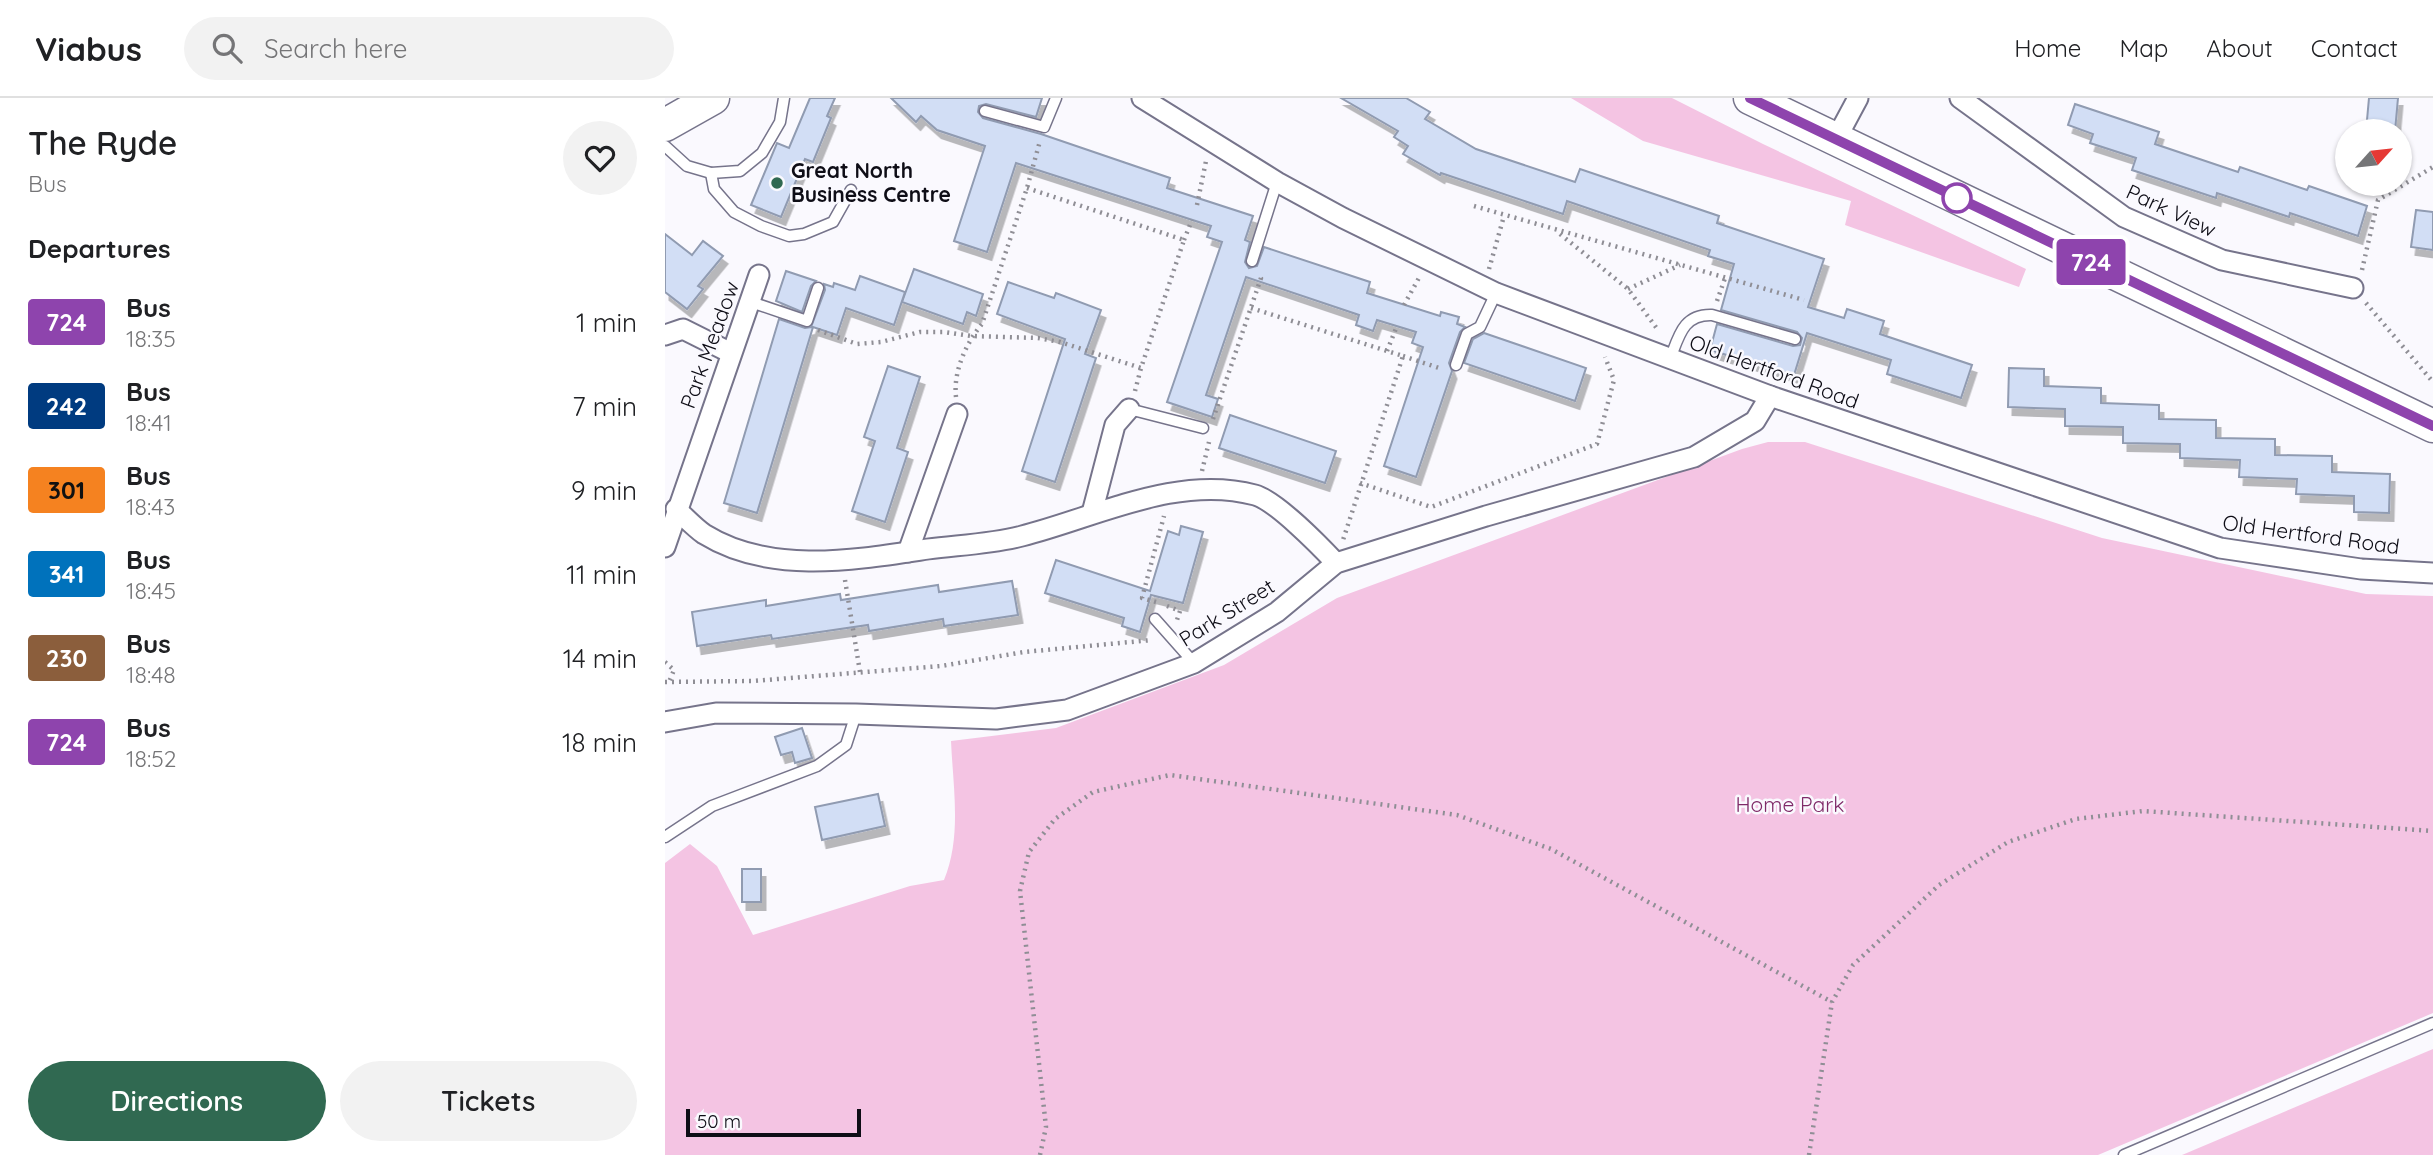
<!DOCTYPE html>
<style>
:root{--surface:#fff;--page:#f2f2f2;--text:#202124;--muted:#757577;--line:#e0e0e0;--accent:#306951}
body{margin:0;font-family:Quicksand,sans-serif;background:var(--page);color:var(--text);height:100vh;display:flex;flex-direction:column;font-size:26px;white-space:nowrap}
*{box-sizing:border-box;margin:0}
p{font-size:23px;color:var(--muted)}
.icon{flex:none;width:38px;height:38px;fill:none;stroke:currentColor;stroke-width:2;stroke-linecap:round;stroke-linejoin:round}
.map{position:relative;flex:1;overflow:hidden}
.sheet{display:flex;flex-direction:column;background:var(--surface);width:665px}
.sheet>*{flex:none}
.badge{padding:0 14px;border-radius:5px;font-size:24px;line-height:46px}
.needle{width:46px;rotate:63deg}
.buttons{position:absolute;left:1670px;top:21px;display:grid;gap:14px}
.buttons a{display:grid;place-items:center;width:77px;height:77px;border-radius:50%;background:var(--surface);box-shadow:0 2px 5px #0004;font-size:35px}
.scale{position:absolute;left:21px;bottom:18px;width:175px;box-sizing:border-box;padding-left:7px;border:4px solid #0e0d16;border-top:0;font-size:19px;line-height:24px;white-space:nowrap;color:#0e0d16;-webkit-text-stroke:5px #faf9fe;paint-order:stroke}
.map>.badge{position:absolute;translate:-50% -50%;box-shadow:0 0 0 4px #fff}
h2{padding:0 28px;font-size:26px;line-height:63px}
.round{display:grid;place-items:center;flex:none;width:74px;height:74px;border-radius:37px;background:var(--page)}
.overview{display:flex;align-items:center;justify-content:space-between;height:119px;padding:0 28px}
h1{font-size:33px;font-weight:600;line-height:52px}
.button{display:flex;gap:14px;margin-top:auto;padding:14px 28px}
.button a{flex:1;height:80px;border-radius:42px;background:var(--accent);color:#fff;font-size:28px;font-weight:600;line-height:80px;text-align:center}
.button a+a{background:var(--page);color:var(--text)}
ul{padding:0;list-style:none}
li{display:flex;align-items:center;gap:21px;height:84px;padding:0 28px}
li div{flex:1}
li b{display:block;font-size:26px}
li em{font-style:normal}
li .badge{min-width:77px;font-weight:700;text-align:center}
header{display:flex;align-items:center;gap:42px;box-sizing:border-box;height:98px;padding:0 35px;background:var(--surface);border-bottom:2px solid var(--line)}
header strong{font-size:33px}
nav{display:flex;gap:38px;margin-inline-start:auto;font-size:24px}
.search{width:490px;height:63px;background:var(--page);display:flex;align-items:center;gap:18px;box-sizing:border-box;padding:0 24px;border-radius:38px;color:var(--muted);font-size:26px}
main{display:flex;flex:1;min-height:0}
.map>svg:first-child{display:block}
.green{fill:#f4c4e3}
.building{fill:#d2def5;stroke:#909bb1;stroke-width:2;filter:url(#shadow)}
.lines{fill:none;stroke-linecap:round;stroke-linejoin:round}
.lane-casing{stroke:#76748b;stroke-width:13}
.street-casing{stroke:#76748b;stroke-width:23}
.primary-casing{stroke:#76748b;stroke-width:35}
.path{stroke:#8f8e95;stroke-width:4.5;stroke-dasharray:2 5;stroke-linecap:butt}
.lane{stroke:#fff;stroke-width:10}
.street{stroke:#fff;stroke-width:19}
.primary{stroke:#fff;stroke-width:32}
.line-casing{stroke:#fff;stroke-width:16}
.line{stroke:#8e44ad;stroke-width:10}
.poi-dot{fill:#306951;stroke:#faf9fe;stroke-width:2.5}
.stop-dot{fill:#fff;stroke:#8e44ad;stroke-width:3.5}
.labels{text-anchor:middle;stroke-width:5;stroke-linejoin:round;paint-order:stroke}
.poi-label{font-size:21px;font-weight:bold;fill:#0e0d16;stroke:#faf9fe;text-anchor:start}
.street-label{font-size:21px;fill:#0e0d16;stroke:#faf9fe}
.park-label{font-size:21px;fill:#7f2a68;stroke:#faf9fe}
</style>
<header>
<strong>Viabus</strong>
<div class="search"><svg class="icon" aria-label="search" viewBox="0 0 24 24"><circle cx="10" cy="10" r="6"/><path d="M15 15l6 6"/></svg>Search here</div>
<nav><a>Home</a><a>Map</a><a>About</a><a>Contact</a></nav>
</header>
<main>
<section class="sheet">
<div class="overview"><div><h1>The Ryde</h1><p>Bus</p></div><a class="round"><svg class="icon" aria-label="heart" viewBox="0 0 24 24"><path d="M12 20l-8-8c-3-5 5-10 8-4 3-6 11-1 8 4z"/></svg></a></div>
<h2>Departures</h2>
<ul>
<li><span class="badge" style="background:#8e44ad;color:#fff">724</span><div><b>Bus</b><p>18:35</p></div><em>1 min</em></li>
<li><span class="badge" style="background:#003b80;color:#fff">242</span><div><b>Bus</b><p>18:41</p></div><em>7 min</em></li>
<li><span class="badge" style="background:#f58220;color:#111">301</span><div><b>Bus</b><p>18:43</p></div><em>9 min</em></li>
<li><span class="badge" style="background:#0072bc;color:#fff">341</span><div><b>Bus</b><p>18:45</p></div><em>11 min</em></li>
<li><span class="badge" style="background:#8b5e3c;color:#fff">230</span><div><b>Bus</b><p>18:48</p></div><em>14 min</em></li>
<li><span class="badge" style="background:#8e44ad;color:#fff">724</span><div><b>Bus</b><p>18:52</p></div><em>18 min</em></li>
</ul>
<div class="button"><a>Directions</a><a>Tickets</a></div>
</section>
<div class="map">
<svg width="1768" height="1057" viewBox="0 0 1768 1057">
<defs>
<filter id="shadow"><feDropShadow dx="4.5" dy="8" stdDeviation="0" flood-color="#0004"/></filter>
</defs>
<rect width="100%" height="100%" fill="#faf9fe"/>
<g class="green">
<path d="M906 0H1007L1098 46 1361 171 1354 189 1180 127 1186 103 978 43Z"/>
<path d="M1103 344H1140L1437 440 1701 496 1768 498V915L1433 1057H0V765L25 746 52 768 88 837 245 788 279 782C297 739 288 689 286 643L391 630 559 567 672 500 1077 351Z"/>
<path d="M1768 951V1057H1517Z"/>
</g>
<g class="building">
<path d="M145 0H170L162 18 166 20 148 64 140 61 116 119 86 107 112 45 124 50Z"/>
<path d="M226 0H377L371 19 321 6 314 8 313 14 318 20 376 36 505 80 502 90 588 118 580 142 585 144 580 164 584 170 592 168 599 149 705 184 702 195 775 218 776 214 794 219 792 226 800 229 795 234 784 265 787 273 751 379 719 368 758 249 747 245 751 234 712 222 708 233 691 227 694 217 581 179 541 297 553 301 547 319 502 304 557 144 542 139 546 128 351 65 322 154 289 143 320 48 272 32 256 18 251 24Z"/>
<path d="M676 0H741L765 14 760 21 811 51 910 84 915 71 1054 118 1052 125 1159 161 1143 209 1179 220 1182 211 1219 223 1215 236 1307 267 1296 300 1222 276 1226 262 1142 235 1129 277 1045 252 1052 226 1128 248 1135 247 1137 240 1132 234 1056 212 1069 166 1043 158 1045 152 902 103 898 116 776 75 775 77 738 56 743 48 729 39 733 33Z"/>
<path d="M1704 0H1733L1730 33H1701Z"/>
<path d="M1410 6 1494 34 1490 46 1573 74 1575 69 1642 92 1644 88 1702 108 1693 138 1625 115 1624 119 1552 95 1551 100 1467 72 1471 60 1425 45 1428 36 1403 27Z"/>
<path d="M1751 112 1768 114V152L1746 149Z"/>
<path d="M0 136 27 157 38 143 58 158 33 188 38 191 22 211 0 194Z"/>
<path d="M249 171 318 196 311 218 302 214 298 226 237 204Z"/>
<path d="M121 173 151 183 146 188 137 214 111 203Z"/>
<path d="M195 178 240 194 229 227 181 210 172 237 148 229 92 415 59 405 114 221 140 230 146 229 160 192 159 186 168 189 169 185 190 192Z"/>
<path d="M343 184 389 200 391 195 436 212 420 256 431 260 390 384 357 373 400 241 332 216Z"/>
<path d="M819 235 921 270 910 303 799 265 808 241Z"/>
<path d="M223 268 255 279 232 350 243 354 220 424 187 413 210 343 199 339Z"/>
<path d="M1344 270 1379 271V288L1436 290V305L1494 307V321L1551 322V340L1610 341V357L1667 358V374L1725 376 1724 415 1689 414V398L1631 396 1632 381 1574 379 1575 362 1515 360V346L1458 345V329L1400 328V311L1343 309Z"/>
<path d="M565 317 671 353 660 385 554 350Z"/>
<path d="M516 428 538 434 518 505 486 497 475 534 457 528 459 520 380 495 391 462 485 493 503 433 514 437Z"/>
<path d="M347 483 353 517 279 528 278 521 204 533 203 527 107 541 106 537 32 548 27 514 101 502V508L175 496 176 502 273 487 274 494Z"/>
<path d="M137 630 147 660 130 665 127 654 116 657 110 639Z"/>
<path d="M213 696 220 728 157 742 150 709Z"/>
<rect x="77" y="771" width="19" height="33"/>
</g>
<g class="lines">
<defs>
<g id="lane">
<path d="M320 13 379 29 391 0"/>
<path d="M0 48 22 68 46 75 75 73 97 55 115 24 119 0"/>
<path d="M46 75 49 91 69 114 96 128 124 138 139 136 168 124 186 92"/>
<path d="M587 163 612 84"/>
<path d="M86 204 142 223 153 190"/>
<path d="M1005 261C1014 238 1018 216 1047 217L1130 241"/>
<path d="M791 267 802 236 815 229 831 195"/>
<path d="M464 311 538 330"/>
<path d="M490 521 529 565"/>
<path d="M0 739 47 708 152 668 181 647 191 616"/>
<path d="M1459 1057 1768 925"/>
</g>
<g id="street">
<path d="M477 0 612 84 678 120 831 195 1105 298 1555 450 1696 471 1768 475"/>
<path d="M1295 0 1459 119 1557 162 1688 190"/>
<path d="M1170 43 1193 0"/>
<path d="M0 237 18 231 66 255"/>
<path d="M11 411C20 419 29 429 39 436 105 477 190 462 263 451 294 447 327 446 357 438 432 419 512 376 590 397 611 403 655 448 671 465"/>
<path d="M427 415 450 327 464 311"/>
<path d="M0 449 94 177"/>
<path d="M243 454 292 316"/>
<path d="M0 624 51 615 191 616 331 621 402 612 529 565 612 514 671 465 821 418 1029 359 1090 323 1105 298"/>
</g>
<g id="primary">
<path d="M1085 0 1768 328"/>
<path d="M0 27 48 0"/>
</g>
</defs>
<use href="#lane" class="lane-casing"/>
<use href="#street" class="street-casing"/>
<use href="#primary" class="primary-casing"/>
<g class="path">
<path d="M532 107 541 63"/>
<path d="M809 108 1139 202"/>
<path d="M895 136 963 191 993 232"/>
<path d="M519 142 527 122"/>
<path d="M824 171 839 118"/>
<path d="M1697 172 1713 102 1768 69"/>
<path d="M963 191 1015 167"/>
<path d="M1052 203 1060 180"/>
<path d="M1701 205 1768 284"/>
<path d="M739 207 755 178"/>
<path d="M586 210 738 258 678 442"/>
<path d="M153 232 192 246 216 244 255 234H279L306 238 373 240 395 244 476 270 519 142 362 90"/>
<path d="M722 253 732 228"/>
<path d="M738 258 777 271"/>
<path d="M470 293 476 270"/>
<path d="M291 299C288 274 301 245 317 226L362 90 375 43"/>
<path d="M548 321 596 180 594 177"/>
<path d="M537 373 544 344"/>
<path d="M695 385 766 409 932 346 949 282 940 259"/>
<path d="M180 482 195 574"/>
<path d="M491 504 477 500 499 418"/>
<path d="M502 508 515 513 512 522"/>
<path d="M0 564 9 572 4 584"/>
<path d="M0 584 88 583 276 568 359 554 487 542"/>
<path d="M375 1057 381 1029 355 793 364 754 390 721 428 694 505 677 792 717 886 751 1167 904"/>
<path d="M1144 1057 1167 904 1188 867 1274 787 1343 744 1411 721 1478 713 1768 733"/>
</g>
<use href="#lane" class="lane"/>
<use href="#street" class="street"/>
<use href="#primary" class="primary"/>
</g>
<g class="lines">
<defs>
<path id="line" d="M1085 0 1768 328"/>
</defs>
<use href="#line" class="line-casing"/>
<use href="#line" class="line"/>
</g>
<circle class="poi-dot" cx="112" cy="85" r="7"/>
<circle class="stop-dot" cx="1292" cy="100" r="14"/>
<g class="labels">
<g class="poi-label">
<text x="126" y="80">Great North<tspan x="126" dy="24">Business Centre</tspan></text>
</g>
<g class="street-label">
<text transform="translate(1506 113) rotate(25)" y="7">Park View</text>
<text transform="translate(45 247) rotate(-70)" y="7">Park Meadow</text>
<text transform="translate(1109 274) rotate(20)" y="7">Old Hertford Road</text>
<text transform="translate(1646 437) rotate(8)" y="7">Old Hertford Road</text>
<text transform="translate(562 515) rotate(-32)" y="7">Park Street</text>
</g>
<g class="park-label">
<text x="1125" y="714">Home Park</text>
</g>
</g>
</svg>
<div class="buttons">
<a><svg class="needle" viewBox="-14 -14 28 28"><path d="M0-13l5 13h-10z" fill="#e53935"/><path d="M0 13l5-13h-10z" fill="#757577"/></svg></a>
</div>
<div class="scale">50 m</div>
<b class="badge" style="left:1426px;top:164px;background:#8e44ad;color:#fff">724</b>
</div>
</main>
